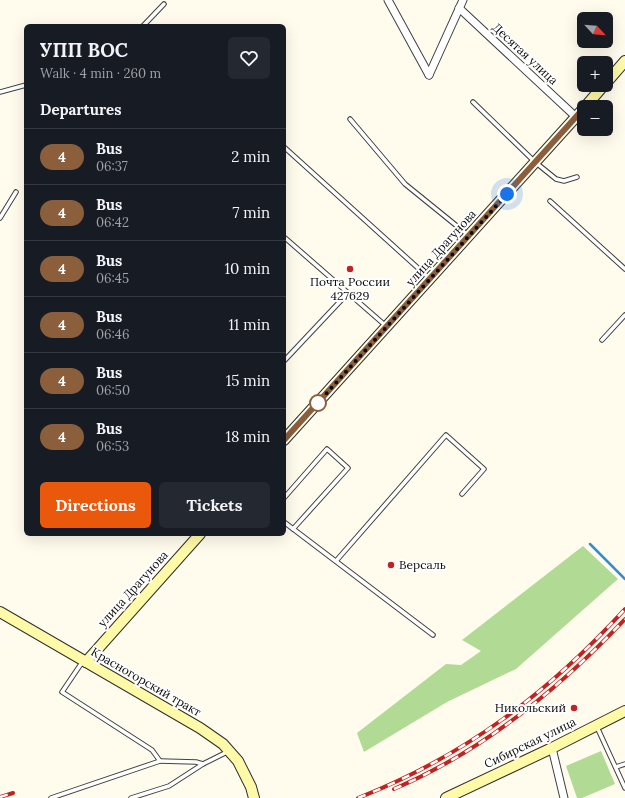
<!DOCTYPE html>
<meta charset="utf-8">
<style>
:root{--surface:#171b24;--page:#242831;--text:#f1f3f6;--muted:#9ea1a6;--line:#363941;--accent:#ea580c}
body{margin:0;font-family:Lora,serif;background:var(--page);color:var(--text);height:100vh;display:flex;flex-direction:column;font-size:15px;white-space:nowrap}
*{box-sizing:border-box;margin:0}
p{font-size:13px;color:var(--muted)}
.icon{flex:none;width:22px;height:22px;fill:none;stroke:currentColor;stroke-width:2;stroke-linecap:round;stroke-linejoin:round}
.map{position:relative;flex:1;overflow:hidden}
.sheet{position:absolute;left:24px;top:24px;width:262px;height:512px;display:flex;flex-direction:column;background:var(--surface);border-radius:6px;box-shadow:0 4px 16px #0002}
.sheet>*{flex:none}
.badge{padding:0 8px;border-radius:13px;font-size:14px;line-height:26px}
.needle{width:26px;rotate:116deg}
.controls{position:absolute;left:577px;top:12px;display:grid;gap:8px}
.controls a{display:grid;place-items:center;width:36px;height:36px;border-radius:6px;background:var(--surface);box-shadow:0 4px 16px #0002;font-size:20px}
.you{position:absolute;width:20px;height:20px;margin:-10px;border:3px solid #fff;border-radius:50%;background:#1a73e8;box-shadow:0 0 0 6px #1a73e833}
.map>.badge{position:absolute;translate:-50% -50%;box-shadow:0 0 0 2px #fff}
h2{padding:0 16px;font-size:15px;line-height:36px}
.round{display:grid;place-items:center;flex:none;width:42px;height:42px;border-radius:6px;background:var(--page)}
.overview{display:flex;align-items:center;justify-content:space-between;height:68px;padding:0 16px}
h1{font-size:19px;font-weight:800;line-height:30px}
.cta{display:flex;gap:8px;margin-top:auto;padding:8px 16px}
.cta a{flex:1;height:46px;border-radius:6px;background:var(--accent);color:#fff;font-size:16px;font-weight:800;line-height:46px;text-align:center}
.cta a+a{background:var(--page);color:var(--text)}
ul{padding:0;list-style:none}
li{display:flex;align-items:center;gap:12px;height:56px;padding:0 16px;border-top:1px solid var(--line)}
li div{flex:1}
li b{display:block;font-size:15px}
li em{font-style:normal}
li .badge{min-width:44px;font-weight:700;text-align:center}
.map>svg:first-child{display:block}
.forest{fill:#b1db95}
.lines{fill:none;stroke-linecap:round;stroke-linejoin:round}
.stream{stroke:#368bd1;stroke-width:2.5}
.lane-casing{stroke:#404040;stroke-width:5.5}
.street-casing{stroke:#404040;stroke-width:9}
.secondary-casing{stroke:#2f2f2f;stroke-width:12}
.lane{stroke:#fff;stroke-width:3.5}
.street{stroke:#fff;stroke-width:7}
.secondary{stroke:#fffaa8;stroke-width:10}
.rail-casing{stroke:#c12322;stroke-width:4}
.rail{stroke:#fff;stroke-width:2.5;stroke-dasharray:8;stroke-linecap:butt}
.line-casing{stroke:#fff;stroke-width:9}
.line{stroke:#8b5e3c;stroke-width:6}
.walk{stroke:#0d0d0d;stroke-width:4;stroke-dasharray:0 7.2}
.poi-dot{fill:#c12322;stroke:#fff;stroke-width:1.5}
.stop-dot{fill:#fff;stroke:#8b5e3c;stroke-width:2}
.labels{text-anchor:middle;stroke-width:4;stroke-linejoin:round;paint-order:stroke}
.street-label{font-size:12px;fill:#0d0d0d;stroke:#fff}
.poi-label{font-size:12px;fill:#0d0d0d;stroke:#fff}
</style>
<div class="map">
<svg width="625" height="798" viewBox="0 0 625 798">
<rect width="100%" height="100%" fill="#fffced"/>
<g class="forest">
<path d="M583 546 618 579 516 669 447 702 364 752 357 733 446 664 461 665 481 651 462 640Z"/>
<path d="M601 751 615 784 582 798H577L566 766Z"/>
</g>
<g class="lines">
<path class="stream" d="M590 544 625 579"/>
<defs>
<g id="lane">
<path d="M143 26 164 4"/>
<path d="M0 92 26 85"/>
<path d="M473 102 535 162 556 179 564 181 577 177"/>
<path d="M350 119 405 184 468 235"/>
<path d="M284 147 429 278"/>
<path d="M550 201 625 269"/>
<path d="M0 218 16 192"/>
<path d="M284 237 386 326"/>
<path d="M602 340 625 315"/>
<path d="M284 361 348 293"/>
<path d="M284 498 327 449 348 468 293 529"/>
<path d="M284 522 433 635"/>
<path d="M336 561 446 435 484 469 462 494"/>
<path d="M597 727 625 788"/>
<path d="M203 764 227 752"/>
<path d="M616 767 625 764"/>
<path d="M51 798 160 761 152 750 62 692 83 661"/>
<path d="M131 798 169 786 203 764 196 762 160 761"/>
</g>
<g id="street">
<path d="M388 0 429 75"/>
<path d="M459 8 576 117"/>
<path d="M429 75 463 0"/>
<path d="M552 748 564 798"/>
</g>
<g id="secondary">
<path d="M606 83 625 61"/>
<path d="M585 107 604 85"/>
<path d="M284 440 584 108"/>
<path d="M0 612 200 728 223 744 238 761 251 787 254 798"/>
<path d="M86 662 200 534"/>
<path d="M446 798 552 748 625 711"/>
</g>
</defs>
<use href="#lane" class="lane-casing"/>
<use href="#street" class="street-casing"/>
<use href="#secondary" class="secondary-casing"/>
<use href="#lane" class="lane"/>
<use href="#street" class="street"/>
<use href="#secondary" class="secondary"/>
<defs>
<g id="rail">
<path d="M394 789C483 751 559 689 625 619"/>
<path d="M0 797 13 793"/>
<path d="M358 798C465 756 548 693 625 609"/>
</g>
</defs>
<use href="#rail" class="rail-casing"/>
<use href="#rail" class="rail"/>
</g>
<g class="lines">
<defs>
<path id="line" d="M284 440 584 108"/>
</defs>
<use href="#line" class="line-casing"/>
<use href="#line" class="line"/>
<path class="walk" d="M318 403 315 406 507 194"/>
</g>
<g class="poi-dot">
<circle cx="350" cy="269" r="4"/>
<circle cx="391" cy="565" r="4"/>
<circle cx="574" cy="708" r="4"/>
</g>
<circle class="stop-dot" cx="318" cy="403" r="8"/>
<g class="labels">
<g class="street-label">
<text transform="translate(525 54) rotate(43)" y="4">Десятая улица</text>
<text transform="translate(441 248) rotate(-48)" y="4">улица Драгунова</text>
<text transform="translate(133 589) rotate(-48)" y="4">улица Драгунова</text>
<text transform="translate(146 682) rotate(30)" y="4">Красногорский тракт</text>
<text transform="translate(530 743) rotate(-26)" y="4">Сибирская улица</text>
</g>
<g class="poi-label">
<text x="350" y="286">Почта России<tspan x="350" dy="14">427629</tspan></text>
<text x="399" y="569" text-anchor="start">Версаль</text>
<text x="566" y="712" text-anchor="end">Никольский</text>
</g>
</g>
</svg>
<div class="controls">
<a><svg class="needle" viewBox="-14 -14 28 28"><path d="M0-13l5 13h-10z" fill="#e53935"/><path d="M0 13l5-13h-10z" fill="#9ea1a6"/></svg></a>
<a>+</a>
<a>−</a>
</div>
<div class="you" style="left:507px;top:194px"></div>
<section class="sheet">
<div class="overview"><div><h1>УПП ВОС</h1><p>Walk · 4 min · 260 m</p></div><a class="round"><svg class="icon" aria-label="heart" viewBox="0 0 24 24"><path d="M12 20l-8-8c-3-5 5-10 8-4 3-6 11-1 8 4z"/></svg></a></div>
<h2>Departures</h2>
<ul>
<li><span class="badge" style="background:#8b5e3c;color:#fff">4</span><div><b>Bus</b><p>06:37</p></div><em>2 min</em></li>
<li><span class="badge" style="background:#8b5e3c;color:#fff">4</span><div><b>Bus</b><p>06:42</p></div><em>7 min</em></li>
<li><span class="badge" style="background:#8b5e3c;color:#fff">4</span><div><b>Bus</b><p>06:45</p></div><em>10 min</em></li>
<li><span class="badge" style="background:#8b5e3c;color:#fff">4</span><div><b>Bus</b><p>06:46</p></div><em>11 min</em></li>
<li><span class="badge" style="background:#8b5e3c;color:#fff">4</span><div><b>Bus</b><p>06:50</p></div><em>15 min</em></li>
<li><span class="badge" style="background:#8b5e3c;color:#fff">4</span><div><b>Bus</b><p>06:53</p></div><em>18 min</em></li>
</ul>
<div class="cta"><a>Directions</a><a>Tickets</a></div>
</section>
</div>
